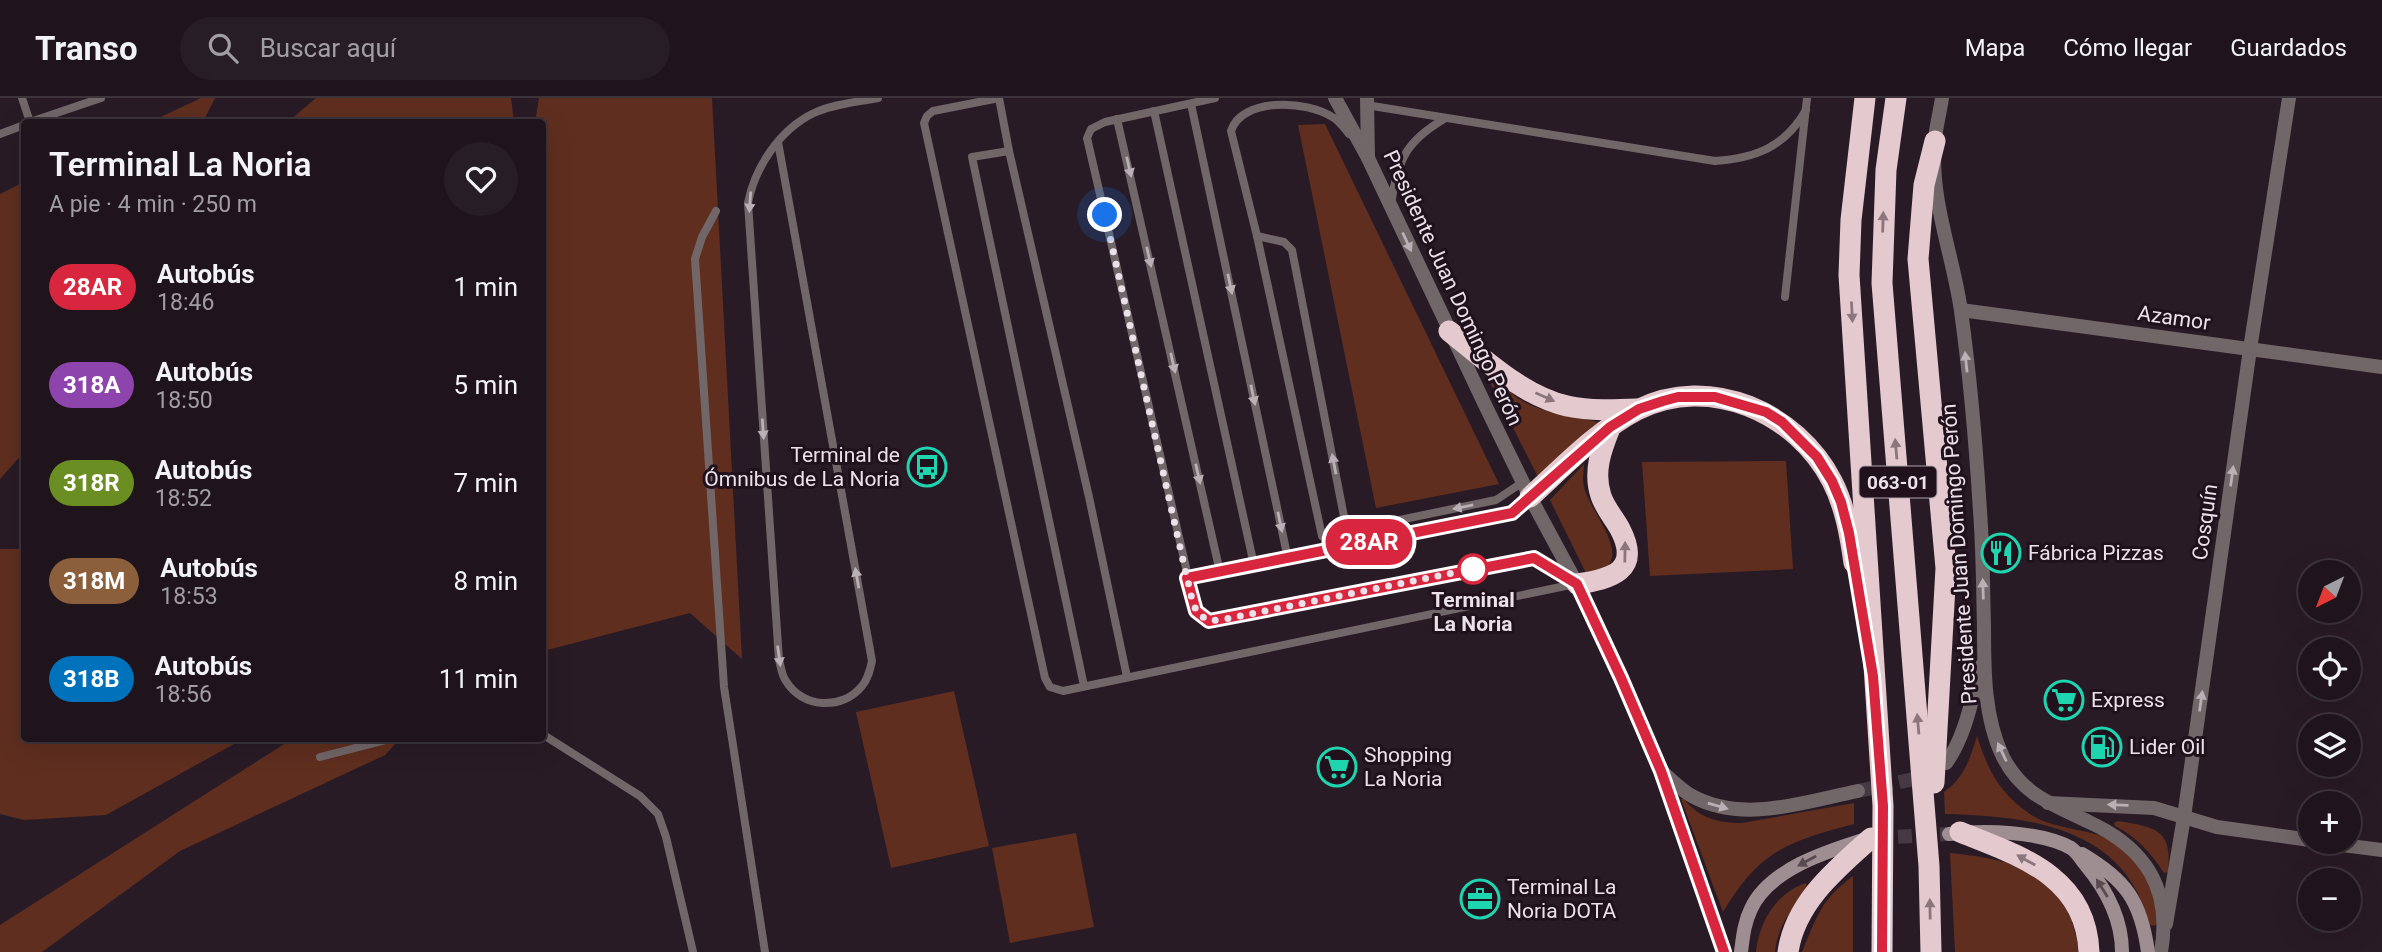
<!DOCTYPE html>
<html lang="es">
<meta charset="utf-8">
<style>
:root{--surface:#1f141c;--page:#271d25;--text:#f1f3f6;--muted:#a19ea3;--line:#3c333b}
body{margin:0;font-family:Roboto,sans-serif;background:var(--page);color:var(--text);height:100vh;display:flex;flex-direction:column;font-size:26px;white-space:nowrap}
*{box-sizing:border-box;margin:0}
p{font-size:23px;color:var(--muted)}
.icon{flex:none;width:38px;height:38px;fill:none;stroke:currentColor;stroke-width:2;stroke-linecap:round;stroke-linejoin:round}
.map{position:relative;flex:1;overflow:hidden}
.side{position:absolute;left:21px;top:21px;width:525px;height:623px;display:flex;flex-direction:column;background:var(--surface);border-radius:7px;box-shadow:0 7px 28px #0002,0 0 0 2px var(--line)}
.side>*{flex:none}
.badge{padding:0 14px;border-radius:23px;font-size:24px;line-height:46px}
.needle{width:46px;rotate:222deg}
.fabs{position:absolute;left:2298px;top:462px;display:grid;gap:14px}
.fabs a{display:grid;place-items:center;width:63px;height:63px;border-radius:50%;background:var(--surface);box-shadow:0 7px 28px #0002,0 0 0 2px var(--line);font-size:35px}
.you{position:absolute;width:35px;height:35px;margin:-18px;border:5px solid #fff;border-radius:50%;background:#1a73e8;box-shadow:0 0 0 10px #1a73e833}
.map>.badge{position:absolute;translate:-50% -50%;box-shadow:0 0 0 4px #fff}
.round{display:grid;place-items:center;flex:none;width:74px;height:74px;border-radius:37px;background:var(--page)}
.head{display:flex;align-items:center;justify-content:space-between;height:119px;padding:0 28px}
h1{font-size:33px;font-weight:600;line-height:52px}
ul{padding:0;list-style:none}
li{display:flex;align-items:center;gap:21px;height:98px;padding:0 28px}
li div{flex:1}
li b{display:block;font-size:26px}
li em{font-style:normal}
li .badge{min-width:77px;font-weight:700;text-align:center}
header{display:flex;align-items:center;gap:42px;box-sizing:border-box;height:98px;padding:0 35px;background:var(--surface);border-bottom:2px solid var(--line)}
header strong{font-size:33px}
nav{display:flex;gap:38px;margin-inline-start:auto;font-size:24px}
.search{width:490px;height:63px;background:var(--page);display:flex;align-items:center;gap:18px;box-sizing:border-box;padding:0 24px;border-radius:38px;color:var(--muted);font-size:26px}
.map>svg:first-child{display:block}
.green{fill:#5f2e1f}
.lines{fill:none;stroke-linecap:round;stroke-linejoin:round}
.tertiary-tunnel{stroke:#463943;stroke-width:14;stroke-dasharray:14 7;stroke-linecap:butt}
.secondary-tunnel{stroke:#463943;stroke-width:14;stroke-dasharray:14 7;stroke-linecap:butt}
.service{stroke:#716668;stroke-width:8}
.minor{stroke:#716668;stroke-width:14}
.tertiary{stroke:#716668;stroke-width:14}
.secondary{stroke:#9f8e91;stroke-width:14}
.motorway{stroke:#e4c9ce;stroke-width:21}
.oneway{fill:#bab0b5}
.oneway2{fill:#8c767e}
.oneway3{fill:#594951}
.line-casing{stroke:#fff;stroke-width:16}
.line{stroke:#d7263d;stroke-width:10}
.walk{stroke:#ebe1e9;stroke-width:7;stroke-dasharray:0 12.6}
.stop-dot{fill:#fff;stroke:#d7263d;stroke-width:3.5}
.labels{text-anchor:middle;stroke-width:6;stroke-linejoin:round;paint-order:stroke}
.shield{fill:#20111d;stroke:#aea3ac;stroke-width:2}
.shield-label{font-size:19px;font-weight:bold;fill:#ebe1e9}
.street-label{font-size:21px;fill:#ebe1e9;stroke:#20111d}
.poi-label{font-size:21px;fill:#ebe1e9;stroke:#20111d;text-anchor:start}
.stop-label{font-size:21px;font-weight:bold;fill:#ebe1e9;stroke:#20111d}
</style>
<header>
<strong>Transo</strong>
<div class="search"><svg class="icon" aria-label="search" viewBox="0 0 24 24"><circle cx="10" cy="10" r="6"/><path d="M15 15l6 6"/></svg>Buscar aquí</div>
<nav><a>Mapa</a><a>Cómo llegar</a><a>Guardados</a></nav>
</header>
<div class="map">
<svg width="2382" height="854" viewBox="0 0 2382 854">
<rect width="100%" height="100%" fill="#291b26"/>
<g class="green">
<path d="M201 0H215L203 24H150Z"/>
<path d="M316 0H511L514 24H288Z"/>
<path d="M539 0H712L742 561 690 515 543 553 542 24H535Z"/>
<path d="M1325 26 1499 386 1376 410 1298 27Z"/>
<path d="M24 84V354L0 381V96Z"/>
<path d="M1493 278C1502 285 1509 295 1519 301 1544 316 1571 319 1599 324L1540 383 1489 282Z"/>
<path d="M1786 363 1793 471 1650 478 1642 364Z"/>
<path d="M1584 366C1584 373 1582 381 1584 388 1587 410 1631 455 1603 472 1598 474 1592 475 1587 477L1550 402Z"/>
<path d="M0 451H24V640L243 641 106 717 24 722 0 716Z"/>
<path d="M954 593 989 748 891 770 856 614Z"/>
<path d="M1977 638C1988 672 1999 695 2030 716 2047 728 2071 730 2091 735 2117 741 2145 766 2152 791 2155 804 2160 814 2156 827L2152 828 2149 826C2126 729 2028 718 1945 716L1944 694C1964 680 1970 661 1977 638Z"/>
<path d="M292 641H400L385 657 180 753 42 854H0V827Z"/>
<path d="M1681 701H1684C1699 720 1718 725 1742 725L1854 705V726C1787 744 1760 752 1723 814Z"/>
<path d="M2118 723C2155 729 2173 731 2168 774L2164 775C2151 755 2137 739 2115 728L2114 725Z"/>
<path d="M1076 735 1094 829 1010 845 992 750Z"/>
<path d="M1950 755C1999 760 2047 768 2069 817 2074 827 2076 838 2079 849L2078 854H1955Z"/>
<path d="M1853 778V854H1802C1817 818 1821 802 1853 778Z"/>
<path d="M1806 785 1808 793C1791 810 1777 830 1775 854H1756C1759 824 1776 795 1806 785Z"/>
</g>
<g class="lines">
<path class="tertiary-tunnel" d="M1858 693 1928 678"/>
<path class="secondary-tunnel" d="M1877 740 1949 736"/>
<g class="service">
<path d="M22 0 30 24"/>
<path d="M999 0 933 13 927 18 924 25 1045 580 1050 589 1063 593 1575 486"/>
<path d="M999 0 1009 53 1089 399 1127 579"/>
<path d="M1215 0 1105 24 1091 31 1087 40 1196 513 1209 523 1220 522 1534 460 1574 484"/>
<path d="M1191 6 1288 461"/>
<path d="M1366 7 1715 63C1756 60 1785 49 1806 12"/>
<path d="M1154 13 1254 467"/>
<path d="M1117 21 1220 474"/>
<path d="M30 24 101 0"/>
<path d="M0 36 24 27"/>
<path d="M1349 36C1344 30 1340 24 1334 20 1306 1 1241 0 1231 33L1257 138 1322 438 1496 402 1523 384"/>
<path d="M778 44 872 563C870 572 868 581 862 588 842 613 802 610 786 583 782 578 781 569 779 562L748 105C755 69 780 31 814 15 833 6 858 4 878 0"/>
<path d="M1009 53 972 59 1084 588"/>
<path d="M1391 106C1398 62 1405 44 1444 21"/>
<path d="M716 113 702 139 695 161 724 589 765 854"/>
<path d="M1257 138 1284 144 1292 152 1347 434"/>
<path d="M1785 199 1807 0"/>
<path d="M1187 480 1512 415 1530 399"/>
<path d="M542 636 640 698 658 716 666 739 693 854"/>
<path d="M320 659 394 640"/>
</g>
<g class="minor">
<path d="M1335 0 1368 60"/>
<path d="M1961 212 2382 269"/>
<path d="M2048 705 2154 710 2217 729 2310 742"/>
<path d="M2319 744 2382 752"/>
<path d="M2166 826 2184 719 2250 251 2289 0"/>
</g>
<g class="tertiary">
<path d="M1367 0 1368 60 1487 311 1530 399 1577 486 1621 580 1661 673 1724 854"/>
<path d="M1942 0C1940 14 1936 28 1935 42 1929 100 1953 156 1961 213 1970 278 1976 348 1980 413 1983 452 1983 491 1984 529 1984 572 1984 620 2003 659 2023 698 2053 706 2089 724 2146 750 2172 791 2161 854"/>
<path d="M1946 665C1966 638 1972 599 1981 568"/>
<path d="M1662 674C1672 682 1681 692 1692 698 1743 726 1804 704 1858 693"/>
</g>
<g class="secondary">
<path d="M1949 736C1984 732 2040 733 2071 750 2077 754 2081 761 2085 766 2106 791 2122 821 2122 854"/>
<path d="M2082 756C2126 782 2141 803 2148 854"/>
<path d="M1741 854C1743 839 1744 825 1751 811 1769 771 1828 753 1866 741"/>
</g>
<g class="motorway">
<path d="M1865 0 1851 122 1849 177 1883 708 1882 854"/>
<path d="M1896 0 1886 72 1882 185 1929 768 1931 854"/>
<path d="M1449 233C1484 261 1523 298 1567 308 1591 313 1614 312 1637 311"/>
<path d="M1530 399C1563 369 1597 333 1637 312 1710 275 1797 315 1832 383 1845 408 1850 437 1854 465"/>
<path d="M1577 486C1611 481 1642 473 1620 431 1614 420 1605 410 1601 398 1593 374 1601 352 1610 330"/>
<path d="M1934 685 1946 470 1918 161 1924 87 1935 43"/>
<path d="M1960 734C2020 758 2086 778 2089 854"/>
<path d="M1788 854C1795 805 1835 772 1871 740"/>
</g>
</g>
<defs><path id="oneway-solid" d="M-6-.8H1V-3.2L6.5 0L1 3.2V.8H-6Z" transform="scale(1.75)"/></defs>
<g class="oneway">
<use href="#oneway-solid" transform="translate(1129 69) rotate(77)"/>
<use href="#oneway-solid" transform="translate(750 104) rotate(94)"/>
<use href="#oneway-solid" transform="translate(1407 144) rotate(65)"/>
<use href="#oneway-solid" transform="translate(1149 159) rotate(77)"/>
<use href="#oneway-solid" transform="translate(1230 186) rotate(78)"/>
<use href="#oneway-solid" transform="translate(1966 264) rotate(-96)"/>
<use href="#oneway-solid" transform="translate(1173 265) rotate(77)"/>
<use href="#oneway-solid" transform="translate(1253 297) rotate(78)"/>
<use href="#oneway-solid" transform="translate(763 331) rotate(86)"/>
<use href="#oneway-solid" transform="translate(1334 366) rotate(-101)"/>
<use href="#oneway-solid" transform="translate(1198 376) rotate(77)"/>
<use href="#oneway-solid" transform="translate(2232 378) rotate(-82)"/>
<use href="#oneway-solid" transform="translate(1463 409) rotate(168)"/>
<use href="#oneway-solid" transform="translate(1280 424) rotate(78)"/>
<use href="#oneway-solid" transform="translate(857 480) rotate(-100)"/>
<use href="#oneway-solid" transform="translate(1983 491) rotate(-92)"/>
<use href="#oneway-solid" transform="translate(779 558) rotate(82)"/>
<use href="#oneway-solid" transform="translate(2201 603) rotate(-82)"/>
<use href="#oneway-solid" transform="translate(2002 654) rotate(-115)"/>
<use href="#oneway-solid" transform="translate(2118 707) rotate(-178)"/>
<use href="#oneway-solid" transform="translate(1718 708) rotate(16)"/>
</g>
<g class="oneway2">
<use href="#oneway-solid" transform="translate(1883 124) rotate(-88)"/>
<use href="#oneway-solid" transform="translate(1852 214) rotate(87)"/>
<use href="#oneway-solid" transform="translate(1545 299) rotate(24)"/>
<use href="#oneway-solid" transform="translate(1896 351) rotate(-95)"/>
<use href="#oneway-solid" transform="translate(1625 454) rotate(-89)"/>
<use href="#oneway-solid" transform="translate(1918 626) rotate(-95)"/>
<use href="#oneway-solid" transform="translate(2026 762) rotate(-151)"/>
<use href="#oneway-solid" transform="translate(1930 811) rotate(-91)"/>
</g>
<g class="oneway3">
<use href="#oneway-solid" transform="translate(1807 763) rotate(151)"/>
<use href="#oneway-solid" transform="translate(2102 790) rotate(-122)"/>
</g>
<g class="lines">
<defs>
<path id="line" d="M1724 854 1661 673 1621 580 1577 486 1534 460 1209 523 1196 513 1187 480 1512 415 1610 329 1639 311 1663 303 1678 299H1715L1766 314 1782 324 1817 359 1832 383 1841 404 1849 435 1873 578 1883 708 1882 854"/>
</defs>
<use href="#line" class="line-casing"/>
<use href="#line" class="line"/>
<path class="walk" d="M1105 117 1187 480C1193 501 1192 525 1220 522L1478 470 1473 471"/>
</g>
<defs>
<symbol id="bus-ring" viewBox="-11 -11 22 22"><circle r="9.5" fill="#20111d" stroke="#1ed5b0" stroke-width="1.5"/><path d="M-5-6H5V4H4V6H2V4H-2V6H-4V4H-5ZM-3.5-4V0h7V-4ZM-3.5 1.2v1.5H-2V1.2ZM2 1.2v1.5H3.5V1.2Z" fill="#1ed5b0"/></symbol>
<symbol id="restaurant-ring" viewBox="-11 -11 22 22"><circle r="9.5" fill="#20111d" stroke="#1ed5b0" stroke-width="1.5"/><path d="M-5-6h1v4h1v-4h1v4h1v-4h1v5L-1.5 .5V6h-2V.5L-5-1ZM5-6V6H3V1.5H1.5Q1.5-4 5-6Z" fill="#1ed5b0"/></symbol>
<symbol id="supermarket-ring" viewBox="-11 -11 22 22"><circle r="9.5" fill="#20111d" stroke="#1ed5b0" stroke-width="1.5"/><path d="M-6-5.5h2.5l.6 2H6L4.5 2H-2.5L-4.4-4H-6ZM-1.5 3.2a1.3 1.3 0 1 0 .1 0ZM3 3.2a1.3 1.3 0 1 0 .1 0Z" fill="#1ed5b0"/></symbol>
<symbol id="fuel-ring" viewBox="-11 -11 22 22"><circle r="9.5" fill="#20111d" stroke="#1ed5b0" stroke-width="1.5"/><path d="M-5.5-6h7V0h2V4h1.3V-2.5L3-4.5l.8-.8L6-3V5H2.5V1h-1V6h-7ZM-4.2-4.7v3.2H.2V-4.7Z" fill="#1ed5b0"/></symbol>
<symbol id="office-ring" viewBox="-11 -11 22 22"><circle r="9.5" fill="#20111d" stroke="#1ed5b0" stroke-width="1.5"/><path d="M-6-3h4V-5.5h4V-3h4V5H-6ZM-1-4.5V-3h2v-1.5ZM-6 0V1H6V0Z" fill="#1ed5b0"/></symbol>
</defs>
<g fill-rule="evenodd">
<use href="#bus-ring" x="905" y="347" width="44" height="44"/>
<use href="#restaurant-ring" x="1979" y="433" width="44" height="44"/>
<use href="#supermarket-ring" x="2042" y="580" width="44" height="44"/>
<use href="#fuel-ring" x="2080" y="627" width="44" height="44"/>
<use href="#supermarket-ring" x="1315" y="647" width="44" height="44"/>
<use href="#office-ring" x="1458" y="779" width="44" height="44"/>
</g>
<circle class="stop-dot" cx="1473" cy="471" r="14"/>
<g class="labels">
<rect class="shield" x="1859.5" y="368.5" width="77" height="31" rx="5"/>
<g class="shield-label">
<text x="1898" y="391">063-01</text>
</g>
<g class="street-label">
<text transform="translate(1453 190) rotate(65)" y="7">Presidente Juan Domingo Perón</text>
<text transform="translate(2174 220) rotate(8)" y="7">Azamor</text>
<text transform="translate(2205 424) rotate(-82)" y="7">Cosquín</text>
<text transform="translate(1959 456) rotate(-94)" y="7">Presidente Juan Domingo Perón</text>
</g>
<g class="poi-label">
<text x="900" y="364" text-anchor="end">Terminal de<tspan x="900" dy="24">Ómnibus de La Noria</tspan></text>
<text x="2028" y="462">Fábrica Pizzas</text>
<text x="2091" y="609">Express</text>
<text x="2129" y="656">Lider Oil</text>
<text x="1364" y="664">Shopping<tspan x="1364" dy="24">La Noria</tspan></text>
<text x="1507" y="796">Terminal La<tspan x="1507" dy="24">Noria DOTA</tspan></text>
</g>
<g class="stop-label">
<text x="1473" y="509">Terminal<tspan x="1473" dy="24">La Noria</tspan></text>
</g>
</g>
</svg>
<div class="fabs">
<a><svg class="needle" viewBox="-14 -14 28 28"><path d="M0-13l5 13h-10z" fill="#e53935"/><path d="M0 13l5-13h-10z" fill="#a19ea3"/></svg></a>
<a><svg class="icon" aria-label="locate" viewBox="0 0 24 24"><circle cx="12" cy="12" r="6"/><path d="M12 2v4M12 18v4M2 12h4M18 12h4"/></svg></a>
<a><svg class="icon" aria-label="layers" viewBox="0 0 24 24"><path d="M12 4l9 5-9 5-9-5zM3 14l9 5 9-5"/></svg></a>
<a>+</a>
<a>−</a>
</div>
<div class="you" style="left:1105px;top:117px"></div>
<b class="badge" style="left:1369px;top:444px;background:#d7263d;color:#fff">28AR</b>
<section class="side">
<div class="head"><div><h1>Terminal La Noria</h1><p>A pie · 4 min · 250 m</p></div><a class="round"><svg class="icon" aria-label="heart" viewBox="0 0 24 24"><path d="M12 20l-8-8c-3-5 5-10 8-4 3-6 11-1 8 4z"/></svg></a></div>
<ul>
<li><span class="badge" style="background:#d7263d;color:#fff">28AR</span><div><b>Autobús</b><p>18:46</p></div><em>1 min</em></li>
<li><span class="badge" style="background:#8e44ad;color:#fff">318A</span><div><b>Autobús</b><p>18:50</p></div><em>5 min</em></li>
<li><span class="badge" style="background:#6b8e23;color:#fff">318R</span><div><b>Autobús</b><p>18:52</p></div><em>7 min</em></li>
<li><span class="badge" style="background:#8b5e3c;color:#fff">318M</span><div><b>Autobús</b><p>18:53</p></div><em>8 min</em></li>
<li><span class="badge" style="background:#0072bc;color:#fff">318B</span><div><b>Autobús</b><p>18:56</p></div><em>11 min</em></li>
</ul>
</section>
</div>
